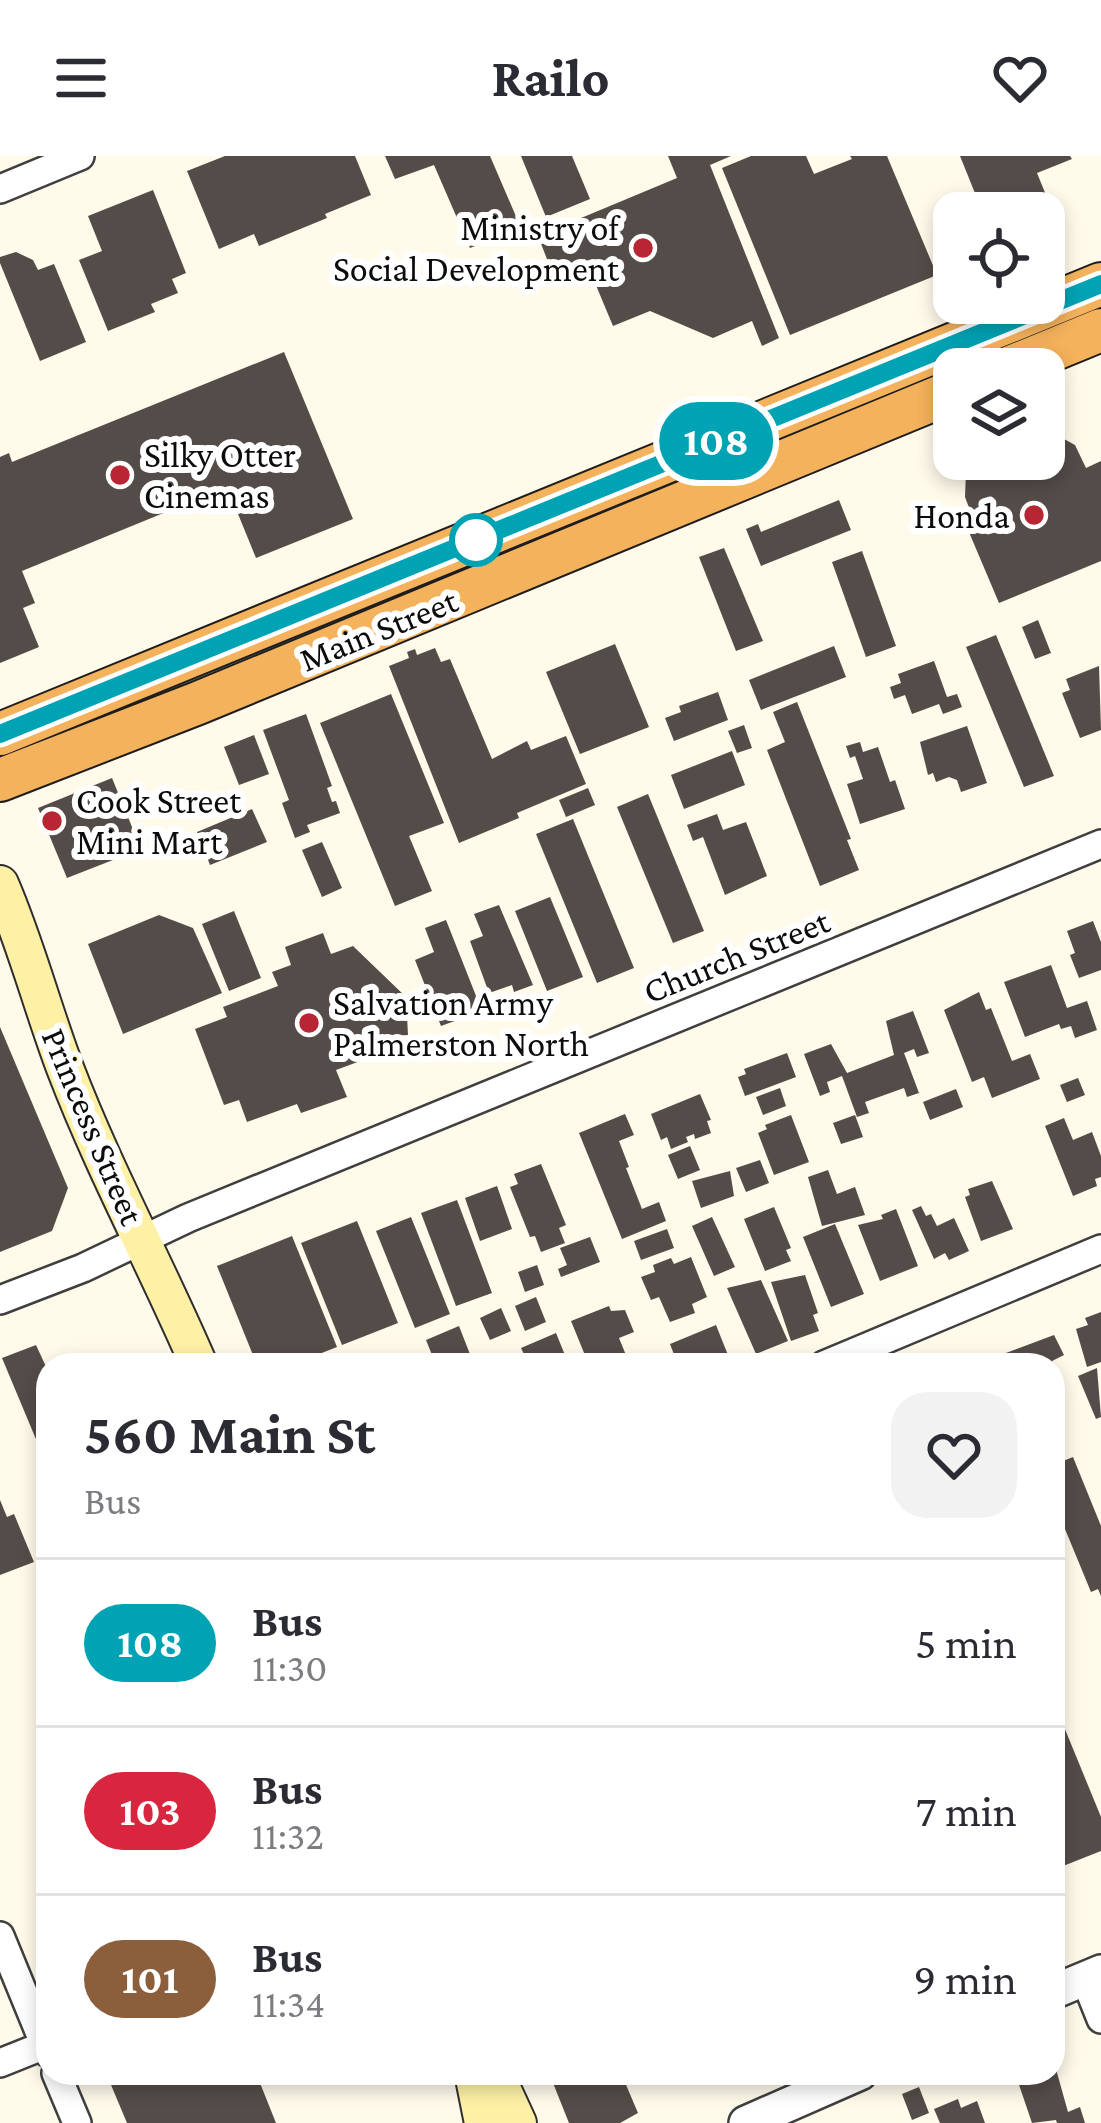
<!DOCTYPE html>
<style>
:root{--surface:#fff;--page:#f2f2f3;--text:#2b2b33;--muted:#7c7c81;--line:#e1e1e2}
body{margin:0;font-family:"Crimson Pro",serif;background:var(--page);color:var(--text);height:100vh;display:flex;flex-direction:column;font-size:45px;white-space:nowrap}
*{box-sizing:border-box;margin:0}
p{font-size:39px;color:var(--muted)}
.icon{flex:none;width:66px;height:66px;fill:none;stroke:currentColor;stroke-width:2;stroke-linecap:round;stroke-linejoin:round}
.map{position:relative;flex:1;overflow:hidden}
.side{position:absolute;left:36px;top:1197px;width:1029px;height:732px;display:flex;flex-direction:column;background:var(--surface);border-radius:36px;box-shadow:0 6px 18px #0003}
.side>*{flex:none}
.badge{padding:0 24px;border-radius:39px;font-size:42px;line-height:78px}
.controls{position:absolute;left:933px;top:36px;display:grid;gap:24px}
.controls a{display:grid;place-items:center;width:132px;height:132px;border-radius:24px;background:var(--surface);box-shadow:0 6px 18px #0003;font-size:60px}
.map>.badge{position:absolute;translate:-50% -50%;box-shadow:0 0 0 6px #fff}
.round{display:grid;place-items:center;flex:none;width:126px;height:126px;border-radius:36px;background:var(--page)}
.head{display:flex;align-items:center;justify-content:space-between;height:204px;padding:0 48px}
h1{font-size:57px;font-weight:700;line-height:90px}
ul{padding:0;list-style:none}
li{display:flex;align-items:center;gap:36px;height:168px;padding:0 48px;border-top:3px solid var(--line)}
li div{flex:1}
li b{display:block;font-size:45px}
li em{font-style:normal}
li .badge{min-width:132px;font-weight:700;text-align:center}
header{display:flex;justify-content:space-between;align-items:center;height:156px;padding:0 48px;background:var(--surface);font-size:54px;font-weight:700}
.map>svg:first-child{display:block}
.green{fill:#d2e8b5}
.building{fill:#544c48}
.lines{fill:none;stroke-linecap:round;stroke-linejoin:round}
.minor-casing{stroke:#3f3f3f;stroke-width:32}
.tertiary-casing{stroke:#3f3f3f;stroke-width:38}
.secondary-casing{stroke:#2e2e2e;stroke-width:40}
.trunk-casing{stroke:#1d1d1d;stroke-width:46}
.minor{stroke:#fff;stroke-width:27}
.tertiary{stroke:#fff;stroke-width:33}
.secondary{stroke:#fef1a6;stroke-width:36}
.trunk{stroke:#f5b25c;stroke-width:42}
.line-casing{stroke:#fff;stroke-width:27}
.line{stroke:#00a3b4;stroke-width:18}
.poi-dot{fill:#b92633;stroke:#fff;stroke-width:4.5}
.stop-dot{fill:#fff;stroke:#00a3b4;stroke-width:6}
.labels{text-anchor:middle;stroke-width:12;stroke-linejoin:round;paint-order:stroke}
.poi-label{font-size:36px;fill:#0c0c0c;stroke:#fff;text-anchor:start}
.street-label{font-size:36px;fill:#0c0c0c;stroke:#fff}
</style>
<header><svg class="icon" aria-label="menu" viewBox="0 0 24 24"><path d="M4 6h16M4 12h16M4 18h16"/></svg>Railo<svg class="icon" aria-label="heart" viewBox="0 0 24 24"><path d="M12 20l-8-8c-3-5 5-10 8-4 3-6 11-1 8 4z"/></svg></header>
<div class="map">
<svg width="1101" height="1967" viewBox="0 0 1101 1967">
<rect width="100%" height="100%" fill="#fffaea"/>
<path class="green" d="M1101 144V159L969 213H954V219L221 521 164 536 112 556 110 551Z"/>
<g class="building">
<path d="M225 0H355L371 39 325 58 327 62 259 90 254 78 219 93 187 15Z"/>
<path d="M385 0H490L521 72 470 92 434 9 395 23Z"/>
<path d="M521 0H572L590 43 546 61Z"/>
<path d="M668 0H731L710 9 779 182 762 190 752 165 713 182 650 155 613 170 585 103 552 116 538 80 677 22Z"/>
<path d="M751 0H806L814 18 852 3 850 0H887L937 119 790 179 722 12Z"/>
<path d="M960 0H1070L1072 3 1037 17 1059 71 1044 77V57H983Z"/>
<path d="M153 34 186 117 172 123 178 137 151 148 155 156 108 175 79 104 102 95 88 60Z"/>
<path d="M16 96 33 104 38 114 54 108 86 186 40 205 0 107V101Z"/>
<path d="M284 196 353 363 256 402 227 331 22 415 35 447 23 452 39 491 0 507V301L9 297 12 306Z"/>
<path d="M1044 272 1075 289 1086 312 1101 305V405L999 447 963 362 971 357 965 341 966 315 972 303H1044Z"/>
<path d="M839 344 851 374 761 410 746 373 758 368 761 376Z"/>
<path d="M724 392 763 485 736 495 699 401Z"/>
<path d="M862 395 896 490 866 501 832 406Z"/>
<path d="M1038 464 1051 497 1035 503 1022 471Z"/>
<path d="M996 479 1054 620 1024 631 966 491Z"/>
<path d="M615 488 649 571 580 598 546 516Z"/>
<path d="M834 490 846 521 761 554 749 524Z"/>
<path d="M435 492 441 506 450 503 492 603 527 585 531 594 566 580 586 628 517 657 519 662 459 687 389 510 409 502 407 496 415 493 417 499Z"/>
<path d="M934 505 947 541 957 538 962 551 943 558 939 548 912 558 905 539 894 543 890 531 901 527 898 518Z"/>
<path d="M1099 510 1101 574 1080 582 1062 537 1070 534 1066 523Z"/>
<path d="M718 536 728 564 674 585 665 562 681 556 679 550Z"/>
<path d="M391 538 444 667 409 680 432 735 395 750 320 567Z"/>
<path d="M797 546 851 683 847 684 859 714 820 730 767 594 785 586 773 556Z"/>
<path d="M306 558 332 630 327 632 332 646 336 645 340 657 307 669 310 676 295 682 282 647 289 644 263 574Z"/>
<path d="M744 569 752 592 737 597 728 575Z"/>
<path d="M967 570 987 627 961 636 957 624 949 621 936 626 933 617 928 619 920 586Z"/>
<path d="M254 579 269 618 239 629 224 591Z"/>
<path d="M860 586 863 596 878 591 890 626 895 624 905 653 860 668 847 628 863 623 855 600 850 602 846 590Z"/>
<path d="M732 595 745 629 684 653 671 619Z"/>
<path d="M112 622 141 693 67 722 38 652Z"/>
<path d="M588 632 595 649 566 661 559 644Z"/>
<path d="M648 638 704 775 673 787 617 651Z"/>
<path d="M252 653 267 686 210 709 197 676Z"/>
<path d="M717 658 723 674 746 666 767 720 725 739 703 681 693 685 687 669Z"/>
<path d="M573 663 634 812 597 827 536 678Z"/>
<path d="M322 686 342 732 322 741 302 694Z"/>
<path d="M550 741 583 821 547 835 515 755Z"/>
<path d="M499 749 533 829 514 836 512 829 489 837 470 785 483 780 474 758Z"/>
<path d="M234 755 261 822 229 835 202 768Z"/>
<path d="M159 759 193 772 222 837 123 878 88 788Z"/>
<path d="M446 764 482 855 441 870 415 804 434 796 425 772Z"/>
<path d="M1093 765 1101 786V814L1079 822 1070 799 1075 797 1067 775Z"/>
<path d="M323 777 331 798 353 790 406 841 408 879 390 880V894L336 914 347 941 301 957 297 948 247 966 239 944 224 949 195 873 227 861 223 851 278 830 272 816 291 809 285 791Z"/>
<path d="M1051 809 1067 852 1087 845 1097 874 1075 882 1071 870 1061 873 1059 868 1025 881 1004 826Z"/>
<path d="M979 836 986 854 991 852 1012 905 1030 898 1040 923 992 942 984 921 972 926 944 854Z"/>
<path d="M913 855 929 897 917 901 914 893 904 897 919 937 907 941 904 932 865 946 869 957 857 961 842 920 827 926 830 936 820 940 804 898 831 888 847 917 894 899 886 865Z"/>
<path d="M0 871 68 1032 52 1075 0 1096Z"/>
<path d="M787 897 796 921 745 940 738 921 746 918 744 913Z"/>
<path d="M1078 922 1085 939 1067 946 1060 929Z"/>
<path d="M780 932 786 950 763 959 756 941Z"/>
<path d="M956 933 963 951 930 964 923 946Z"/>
<path d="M700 938 711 964 707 965 711 977 695 983 694 978 686 981 688 986 671 993 667 981 661 984 651 958Z"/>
<path d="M625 958 634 979 619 985 629 1011 626 1012 642 1053 659 1046 666 1065 622 1083 579 977Z"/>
<path d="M791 959 809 1006 774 1019 758 977 767 973 765 969Z"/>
<path d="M855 959 863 981 841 988 833 967Z"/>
<path d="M1064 962 1073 984 1092 976 1101 1000V1021L1095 1023 1097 1030 1073 1040 1045 970Z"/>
<path d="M690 990 700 1014 678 1023 668 999Z"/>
<path d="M760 1004 769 1027 746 1036 736 1012Z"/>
<path d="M541 1008 566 1069 559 1072 565 1087 541 1096 535 1080 530 1081 510 1031 518 1028 514 1018Z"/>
<path d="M828 1014 837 1038 855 1031 865 1059 822 1070 808 1021Z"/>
<path d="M730 1015 734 1040 701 1052 692 1025Z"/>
<path d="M992 1025 1013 1073 981 1085 965 1041 970 1039 968 1033Z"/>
<path d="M497 1030 512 1073 480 1085 465 1042Z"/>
<path d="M457 1044 492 1137 456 1150 421 1057Z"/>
<path d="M921 1050 926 1060 931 1058 937 1070 954 1062 969 1095 949 1104 945 1097 934 1103 912 1054Z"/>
<path d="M774 1051 791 1092 786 1094 791 1105 765 1115 744 1063Z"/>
<path d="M896 1053 918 1110 880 1125 858 1069 883 1063 881 1059Z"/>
<path d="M411 1061 450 1158 415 1172 376 1075Z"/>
<path d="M712 1061 735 1111 714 1120 692 1070Z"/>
<path d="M357 1065 398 1167 342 1189 301 1087Z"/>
<path d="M835 1068 864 1138 831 1151 803 1081Z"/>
<path d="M667 1073 674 1092 641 1104 634 1085Z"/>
<path d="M292 1080 337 1191 291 1209H257L217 1110Z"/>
<path d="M590 1081 600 1106 561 1121 558 1113 567 1109 560 1092Z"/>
<path d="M691 1101 707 1141 692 1148 695 1157 670 1166 659 1141 651 1144 641 1121 655 1116 653 1109 671 1102 674 1108Z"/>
<path d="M537 1109 544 1129 525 1136 518 1116Z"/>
<path d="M805 1119 818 1157 813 1159 819 1175 791 1185 771 1126Z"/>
<path d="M761 1124 788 1185 756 1198 727 1132Z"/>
<path d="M536 1141 546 1166 525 1175 515 1150Z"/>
<path d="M609 1150 611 1155 625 1154 634 1176 619 1182 630 1209H589L571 1165Z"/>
<path d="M501 1152 511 1175 490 1184 480 1162Z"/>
<path d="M1101 1156V1206L1087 1211 1076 1173 1088 1169 1085 1162Z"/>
<path d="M716 1169 728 1199 702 1209H678L670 1188Z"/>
<path d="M459 1170 473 1206 436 1209 426 1184Z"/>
<path d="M556 1177 569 1209H529L521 1192Z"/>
<path d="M1054 1179 1064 1199 1052 1205 1059 1222 1053 1225V1209H999L995 1201Z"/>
<path d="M36 1189 48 1215V1312L2 1202Z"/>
<path d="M1097 1212 1101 1261 1096 1263 1078 1220Z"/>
<path d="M1073 1301 1101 1370V1440L1098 1433 1091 1436 1053 1344V1309Z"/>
<path d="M0 1344 7 1361 14 1358 34 1406 0 1419Z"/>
<path d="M1053 1544 1101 1661V1695L1053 1714Z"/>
<path d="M1054 1906 1068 1956 1080 1951 1085 1967H1057L1056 1964 1032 1967 1015 1917H1053Z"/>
<path d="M106 1917H256L276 1967H127Z"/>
<path d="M549 1917H621L638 1957 620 1967H569Z"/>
<path d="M919 1931 929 1957 912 1964 902 1938Z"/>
<path d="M958 1943 961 1952 977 1945 985 1967H940L934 1953Z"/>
</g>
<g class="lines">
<defs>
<g id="minor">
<path d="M0 33 80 0"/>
<path d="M0 1144 83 1112 188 1062 1101 688"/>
<path d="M824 1209 1101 1093"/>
<path d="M0 1780 48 1897"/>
<path d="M1085 1823 1101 1863"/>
<path d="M0 1907 45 1889"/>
<path d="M56 1917 77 1967"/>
</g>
<g id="tertiary">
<path d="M1053 1836 1101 1816"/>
<path d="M746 1967 860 1917"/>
</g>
<g id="secondary">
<path d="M0 728C26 788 42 851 65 912 104 1014 156 1109 199 1209"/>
<path d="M473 1917 483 1967"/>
<path d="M495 1917 518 1967"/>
</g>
<g id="trunk">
<path d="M1006 213 1101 174"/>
<path d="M0 578 1101 128"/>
<path d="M0 624 198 547 954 235"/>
</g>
</defs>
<use href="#minor" class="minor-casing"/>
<use href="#tertiary" class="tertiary-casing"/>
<use href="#secondary" class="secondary-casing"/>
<use href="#trunk" class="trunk-casing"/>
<use href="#minor" class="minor"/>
<use href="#tertiary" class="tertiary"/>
<use href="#secondary" class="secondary"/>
<use href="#trunk" class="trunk"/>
</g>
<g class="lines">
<defs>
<path id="line" d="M0 578 1101 128"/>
</defs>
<use href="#line" class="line-casing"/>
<use href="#line" class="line"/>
</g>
<g class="poi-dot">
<circle cx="643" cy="92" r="12"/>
<circle cx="120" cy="319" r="12"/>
<circle cx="1034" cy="359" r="12"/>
<circle cx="52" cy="665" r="12"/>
<circle cx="309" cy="867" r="12"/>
</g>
<circle class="stop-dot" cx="476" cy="384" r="24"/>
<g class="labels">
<g class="poi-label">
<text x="619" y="84" text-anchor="end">Ministry of<tspan x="619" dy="41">Social Development</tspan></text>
<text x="144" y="311">Silky Otter<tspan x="144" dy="41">Cinemas</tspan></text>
<text x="1010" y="372" text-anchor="end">Honda</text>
<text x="76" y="657">Cook Street<tspan x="76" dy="41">Mini Mart</tspan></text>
<text x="333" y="859">Salvation Army<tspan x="333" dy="41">Palmerston North</tspan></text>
</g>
<g class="street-label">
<text transform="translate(378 473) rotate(-22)" y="13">Main Street</text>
<text transform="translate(736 799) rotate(-22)" y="13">Church Street</text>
<text transform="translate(94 970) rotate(67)" y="13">Princess Street</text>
</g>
</g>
</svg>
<div class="controls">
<a><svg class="icon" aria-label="locate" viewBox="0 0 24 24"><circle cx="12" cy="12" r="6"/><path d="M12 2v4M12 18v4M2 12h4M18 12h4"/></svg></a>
<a><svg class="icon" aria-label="layers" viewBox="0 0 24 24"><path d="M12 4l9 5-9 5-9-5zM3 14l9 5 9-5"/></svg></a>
</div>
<b class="badge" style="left:716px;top:285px;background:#00a3b4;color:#fff">108</b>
<section class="side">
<div class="head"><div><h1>560 Main St</h1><p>Bus</p></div><a class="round"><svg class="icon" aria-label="heart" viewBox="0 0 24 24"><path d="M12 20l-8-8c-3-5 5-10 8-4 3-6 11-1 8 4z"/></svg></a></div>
<ul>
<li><span class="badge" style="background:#00a3b4;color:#fff">108</span><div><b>Bus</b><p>11:30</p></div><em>5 min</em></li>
<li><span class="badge" style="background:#d7263d;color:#fff">103</span><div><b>Bus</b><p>11:32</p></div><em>7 min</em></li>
<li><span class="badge" style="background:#8b5e3c;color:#fff">101</span><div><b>Bus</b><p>11:34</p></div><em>9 min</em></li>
</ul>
</section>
</div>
